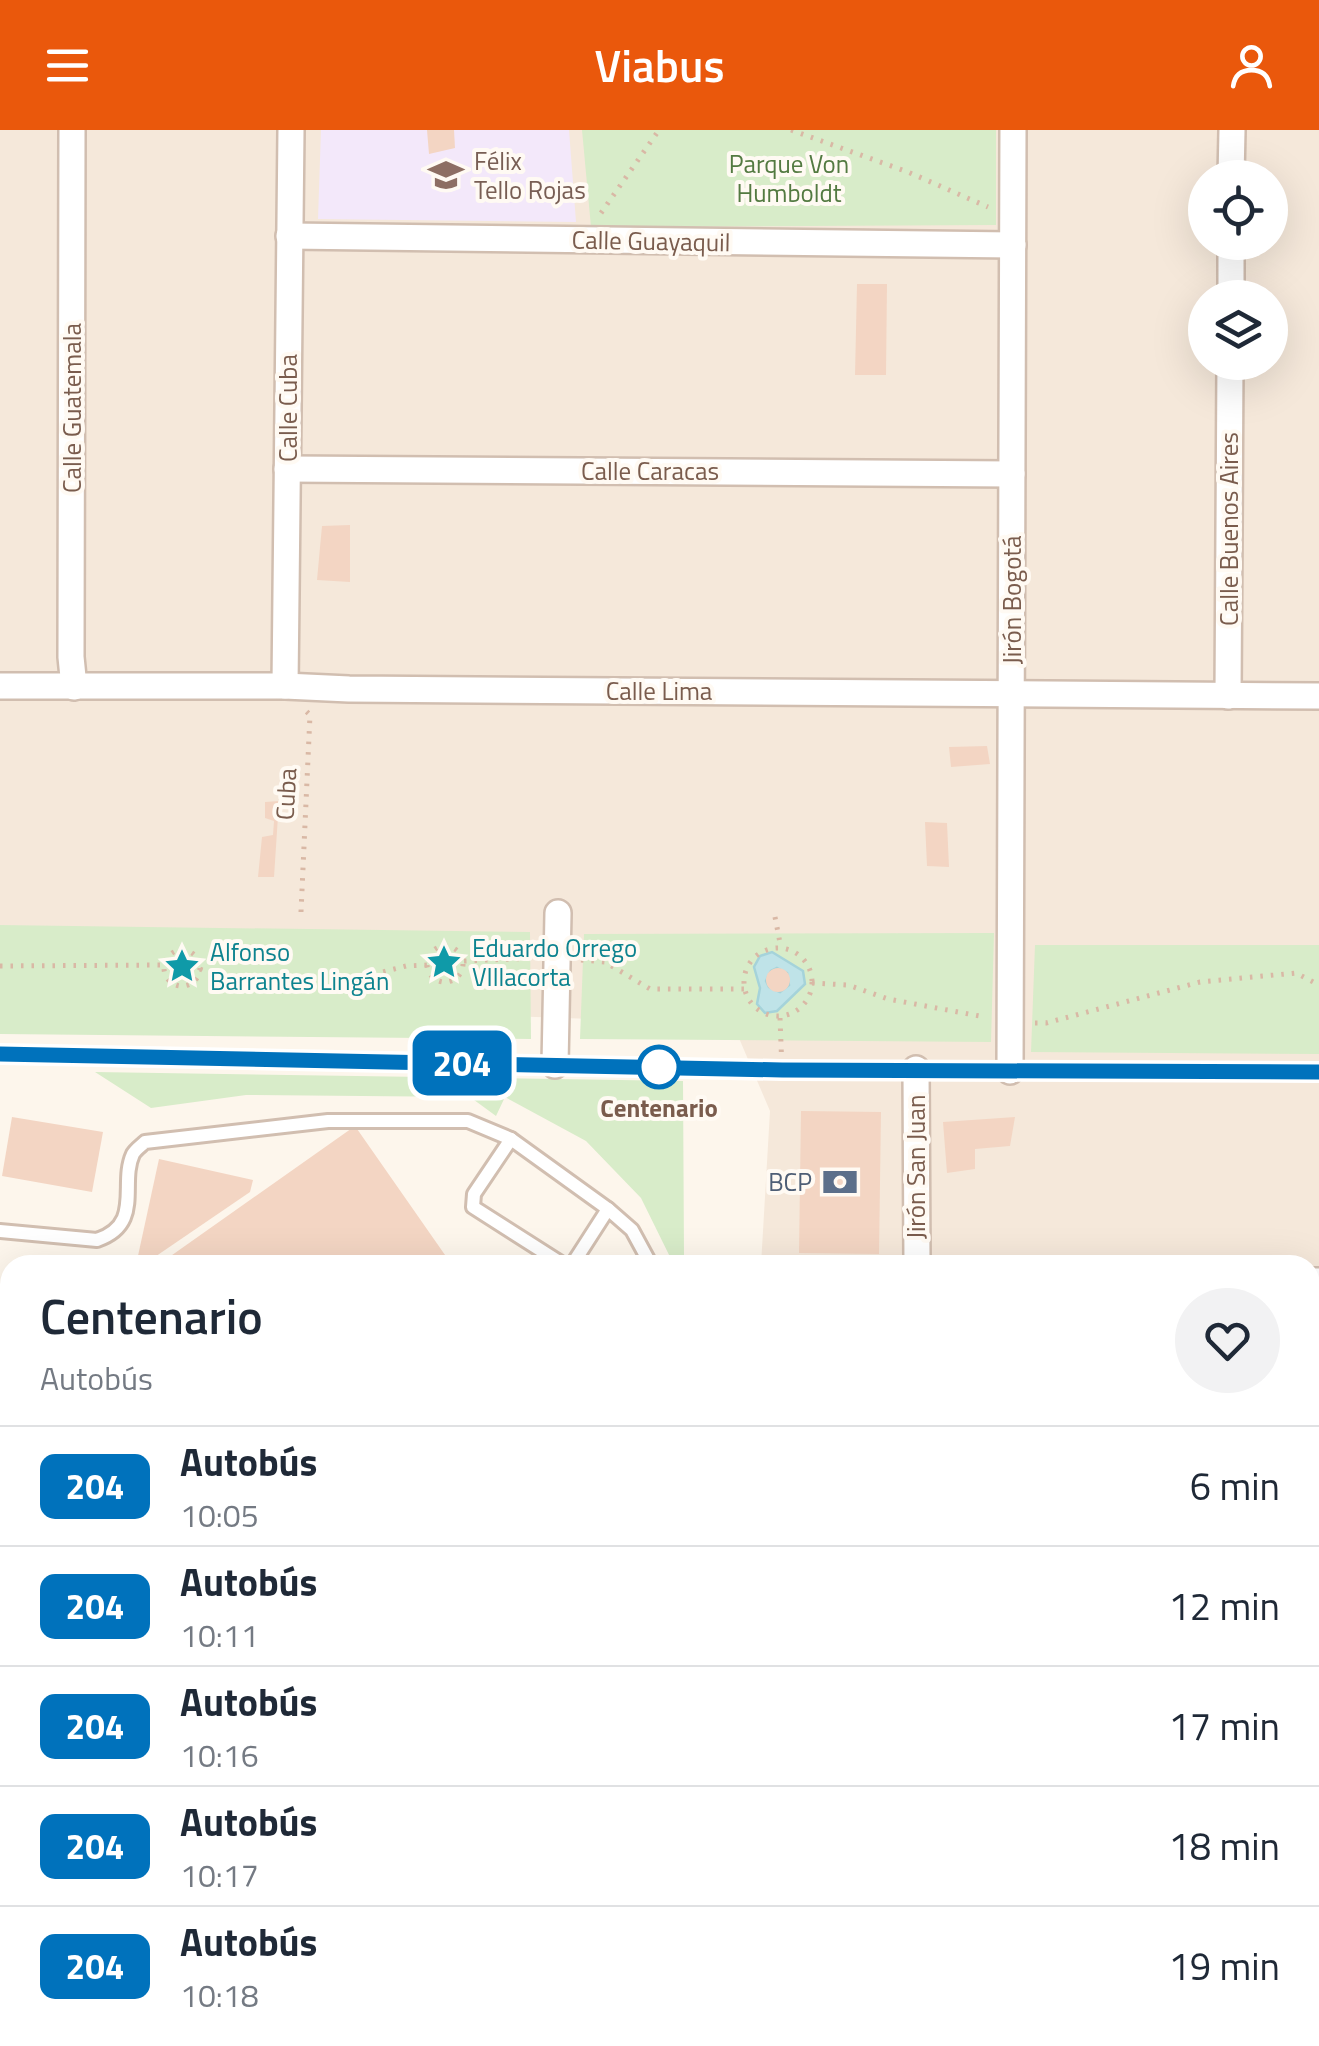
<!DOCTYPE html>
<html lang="es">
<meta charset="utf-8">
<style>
:root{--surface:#fff;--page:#f2f2f3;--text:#1f2937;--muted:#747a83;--line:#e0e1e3;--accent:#ea580c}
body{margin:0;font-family:"Titillium Web",sans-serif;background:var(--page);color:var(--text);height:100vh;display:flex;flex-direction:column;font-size:38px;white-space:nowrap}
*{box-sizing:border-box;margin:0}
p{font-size:32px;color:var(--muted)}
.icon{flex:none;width:55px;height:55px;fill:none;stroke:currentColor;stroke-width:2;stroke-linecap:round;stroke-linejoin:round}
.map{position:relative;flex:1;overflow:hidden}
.side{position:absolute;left:0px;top:1125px;width:1320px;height:792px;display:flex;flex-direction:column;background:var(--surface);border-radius:30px 30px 0 0;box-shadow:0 10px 40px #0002}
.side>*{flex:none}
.badge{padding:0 20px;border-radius:15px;font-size:35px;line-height:65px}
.controls{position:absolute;left:1188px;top:30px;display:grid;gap:20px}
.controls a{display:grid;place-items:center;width:100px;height:100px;border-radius:50%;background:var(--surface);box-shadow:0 10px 40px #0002;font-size:50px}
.map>.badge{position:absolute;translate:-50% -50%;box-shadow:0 0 0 5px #fff}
.round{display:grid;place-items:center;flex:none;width:105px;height:105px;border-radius:52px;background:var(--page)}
.headline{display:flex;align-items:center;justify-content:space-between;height:170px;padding:0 40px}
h1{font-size:48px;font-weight:600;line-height:75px}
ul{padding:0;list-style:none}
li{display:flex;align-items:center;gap:30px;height:120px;padding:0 40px;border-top:2px solid var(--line)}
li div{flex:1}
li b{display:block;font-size:38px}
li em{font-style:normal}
li .badge{min-width:110px;font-weight:700;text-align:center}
header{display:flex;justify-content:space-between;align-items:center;height:130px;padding:0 40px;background:var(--accent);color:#fff;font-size:45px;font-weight:600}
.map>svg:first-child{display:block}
.residential{fill:#f5e8da;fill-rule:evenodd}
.education{fill:#f3e8fa}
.green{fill:#d8ecc9}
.water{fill:#bfe3e8;stroke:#a5d3da;stroke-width:2.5;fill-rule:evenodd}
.building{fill:#f3d5c3}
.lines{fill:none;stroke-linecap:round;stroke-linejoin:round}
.lane-casing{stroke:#d1beb0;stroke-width:18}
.street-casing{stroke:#d1beb0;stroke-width:30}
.path{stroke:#d9b8a5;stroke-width:5;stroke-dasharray:2.5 8;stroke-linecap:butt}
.lane{stroke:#fff;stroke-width:12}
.street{stroke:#fff;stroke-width:25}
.line-casing{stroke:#fff;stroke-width:22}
.line{stroke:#0072bc;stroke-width:15}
.stop-dot{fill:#fff;stroke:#0072bc;stroke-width:5}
.labels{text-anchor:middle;stroke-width:8;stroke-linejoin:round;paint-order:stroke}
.education-label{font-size:25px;fill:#785e54;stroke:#fffaf3;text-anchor:start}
.park-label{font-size:25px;fill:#537a41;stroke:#fffaf3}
.street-label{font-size:25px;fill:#7a5c4d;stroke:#fffaf3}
.culture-label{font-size:25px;fill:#0d838f;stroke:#fffaf3;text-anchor:start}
.stop-label{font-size:25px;font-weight:bold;fill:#7a5c4d;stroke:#fffaf3}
.service-label{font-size:25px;fill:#4e5e75;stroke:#fffaf3;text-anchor:end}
</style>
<header><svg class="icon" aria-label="menu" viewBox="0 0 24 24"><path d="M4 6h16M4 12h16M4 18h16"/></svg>Viabus<svg class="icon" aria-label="person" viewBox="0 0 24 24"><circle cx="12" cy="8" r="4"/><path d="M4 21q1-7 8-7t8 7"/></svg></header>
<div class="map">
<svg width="1319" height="1916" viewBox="0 0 1319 1916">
<rect width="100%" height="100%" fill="#fdf6ec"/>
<path class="residential" d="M0 0H1319V1916H547L551 1908H1310V1135H761L770 981 733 894 0 868ZM1205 48H1270V112H1205ZM1205 168H1270V232H1205Z"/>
<path class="education" d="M321 0H569L576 92 318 89Z"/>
<g class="green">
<path d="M582 0H996V95L591 97Z"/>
<path d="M0 795 530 802 531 909 0 904Z"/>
<path d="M994 803 991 912 580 909 584 804Z"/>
<path d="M1035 815H1319V924L1031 922Z"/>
<path d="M95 942 683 951 684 1126 682 1135H674L641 1068 586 1011 505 967 496 986 470 967 246 965 151 978Z"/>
<path d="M740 1908H797L803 1916H743Z"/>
</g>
<path class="water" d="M772 822 803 841 805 854 777 881 765 883 757 874 760 858 754 837 760 826ZM777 838 787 843 789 855 780 862 769 857 766 851 771 841Z"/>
<g class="building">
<path d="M427 0H454L455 18 429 24Z"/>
<path d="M857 154H887L886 245H855Z"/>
<path d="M350 395V452L317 450 322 396Z"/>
<path d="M987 616 990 634 951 637 949 617Z"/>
<path d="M279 671 274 747H258L262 707 273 705 274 691 265 688V672Z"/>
<path d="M925 692 947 693 949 737 927 736Z"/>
<circle cx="778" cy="850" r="12"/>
<path d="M801 981 881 982 879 1124 799 1123Z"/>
<path d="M12 987 103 1002 92 1062 2 1046Z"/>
<path d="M1015 987 1010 1016 975 1019V1039L947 1043 943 992Z"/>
<path d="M355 996 452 1135H335L328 1125 314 1135H158Z"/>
<path d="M159 1029 253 1050 250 1062 143 1135H136Z"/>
<path d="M10 1240V1278L0 1264V1247Z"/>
<path d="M10 1809V1908H171L168 1916H0V1834Z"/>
<path d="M218 1908H265L262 1916H215Z"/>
</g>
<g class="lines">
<defs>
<g id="lane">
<path d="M511 1009 474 1064 473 1077 564 1135"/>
<path d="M0 1101 97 1110C144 1094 119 1054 133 1024 136 1019 141 1016 145 1012L328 991H468L511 1009 608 1079 632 1100 651 1135"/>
<path d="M572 1135 608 1079"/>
<path d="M323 1916 326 1908"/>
</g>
<g id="street">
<path d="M72 0 71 527 74 557"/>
<path d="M1231 48 1232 0"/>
<path d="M289 106 1013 115"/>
<path d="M1231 168V112"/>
<path d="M287 339 1012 344"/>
<path d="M0 556H285L349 559 1319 566"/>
<path d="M285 556 291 0"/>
<path d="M1228 566 1230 232"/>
<path d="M555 935 558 783"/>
<path d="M916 939 917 1135"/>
<path d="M1010 941 1013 0"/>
<path d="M1310 1151H1319"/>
<path d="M1310 1405 1319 1371"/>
<path d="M1310 1570 1319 1573"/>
<path d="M835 1908 841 1916"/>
<path d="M939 1916 942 1908"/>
<path d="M1172 1916 1175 1908"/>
</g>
</defs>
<use href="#lane" class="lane-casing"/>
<use href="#street" class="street-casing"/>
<g class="path">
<path d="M791 0 908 42 988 77"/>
<path d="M601 83 659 0"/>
<path d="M301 782 310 585 306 581"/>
<path d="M775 787 781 818"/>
<circle cx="445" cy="834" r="18"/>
<circle cx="778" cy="852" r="34"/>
<circle cx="182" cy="838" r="18"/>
<path d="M581 830 605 832 650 859H745"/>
<path d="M464 831 536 828"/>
<path d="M0 836 165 835"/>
<path d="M200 839 243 857 317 859 406 836 427 835"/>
<path d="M812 853 848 855 888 869 985 887"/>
<path d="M780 888 782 940"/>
<path d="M1035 893H1046L1200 852 1296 843 1319 855"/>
<path d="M610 1908 616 1916"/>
</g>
<use href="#lane" class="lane"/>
<use href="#street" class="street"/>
</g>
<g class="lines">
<defs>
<path id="line" d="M0 924 782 940 1319 942"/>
</defs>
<use href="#line" class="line-casing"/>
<use href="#line" class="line"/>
</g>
<defs>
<symbol id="school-bare" viewBox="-9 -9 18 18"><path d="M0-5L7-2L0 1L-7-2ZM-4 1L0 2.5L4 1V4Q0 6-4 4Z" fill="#8d6e63" stroke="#fffaf3" stroke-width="2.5" paint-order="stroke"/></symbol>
<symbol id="sight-bare" viewBox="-9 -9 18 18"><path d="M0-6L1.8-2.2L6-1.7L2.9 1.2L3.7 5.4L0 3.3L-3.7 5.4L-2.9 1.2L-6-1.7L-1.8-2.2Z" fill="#0f9aa8" stroke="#fffaf3" stroke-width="2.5" paint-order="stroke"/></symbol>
<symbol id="bank-bare" viewBox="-9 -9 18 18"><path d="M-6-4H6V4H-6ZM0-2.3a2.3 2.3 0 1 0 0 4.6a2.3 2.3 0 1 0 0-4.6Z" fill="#5c6f8a" stroke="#fffaf3" stroke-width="2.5" paint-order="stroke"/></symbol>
</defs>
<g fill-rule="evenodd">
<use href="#school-bare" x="421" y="20" width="50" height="50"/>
<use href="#sight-bare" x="419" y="807" width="50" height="50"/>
<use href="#sight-bare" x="157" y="811" width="50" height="50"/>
<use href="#bank-bare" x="815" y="1027" width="50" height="50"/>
</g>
<circle class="stop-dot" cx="659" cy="937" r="20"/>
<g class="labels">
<g class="education-label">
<text x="474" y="40">Félix<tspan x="474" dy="29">Tello Rojas</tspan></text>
</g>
<g class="park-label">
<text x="789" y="43">Parque Von<tspan x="789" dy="29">Humboldt</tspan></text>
</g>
<g class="street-label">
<text transform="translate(651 111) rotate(1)" y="9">Calle Guayaquil</text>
<text transform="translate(72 278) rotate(-90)" y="9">Calle Guatemala</text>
<text transform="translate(288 278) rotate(-90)" y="9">Calle Cuba</text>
<text x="650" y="350">Calle Caracas</text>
<text transform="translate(1229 399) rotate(-90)" y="9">Calle Buenos Aires</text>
<text transform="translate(1012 470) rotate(-90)" y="9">Jirón Bogotá</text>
<text x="659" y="570">Calle Lima</text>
<text transform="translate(286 664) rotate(-87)" y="9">Cuba</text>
<text transform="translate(916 1037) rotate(-90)" y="9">Jirón San Juan</text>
</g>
<g class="culture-label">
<text x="472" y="827">Eduardo Orrego<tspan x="472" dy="29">VIllacorta</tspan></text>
<text x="210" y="831">Alfonso<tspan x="210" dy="29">Barrantes Lingán</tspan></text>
</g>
<g class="stop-label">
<text x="659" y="987">Centenario</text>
</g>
<g class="service-label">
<text x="812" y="1061">BCP</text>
</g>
</g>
</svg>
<div class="controls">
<a><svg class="icon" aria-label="locate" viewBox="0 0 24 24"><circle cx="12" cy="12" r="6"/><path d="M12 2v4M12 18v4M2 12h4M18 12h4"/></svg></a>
<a><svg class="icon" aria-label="layers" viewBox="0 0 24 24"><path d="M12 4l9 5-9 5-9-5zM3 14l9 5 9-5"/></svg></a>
</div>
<b class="badge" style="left:462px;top:933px;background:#0072bc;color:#fff">204</b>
<section class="side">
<div class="headline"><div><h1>Centenario</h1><p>Autobús</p></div><a class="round"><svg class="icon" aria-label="heart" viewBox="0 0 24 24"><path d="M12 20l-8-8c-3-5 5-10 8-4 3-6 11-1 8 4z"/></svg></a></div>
<ul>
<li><span class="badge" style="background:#0072bc;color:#fff">204</span><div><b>Autobús</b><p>10:05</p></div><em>6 min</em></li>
<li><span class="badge" style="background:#0072bc;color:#fff">204</span><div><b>Autobús</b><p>10:11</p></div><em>12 min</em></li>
<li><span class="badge" style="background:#0072bc;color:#fff">204</span><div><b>Autobús</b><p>10:16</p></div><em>17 min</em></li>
<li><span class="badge" style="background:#0072bc;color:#fff">204</span><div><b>Autobús</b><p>10:17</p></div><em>18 min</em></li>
<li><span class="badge" style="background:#0072bc;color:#fff">204</span><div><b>Autobús</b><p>10:18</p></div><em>19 min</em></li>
</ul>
</section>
</div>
